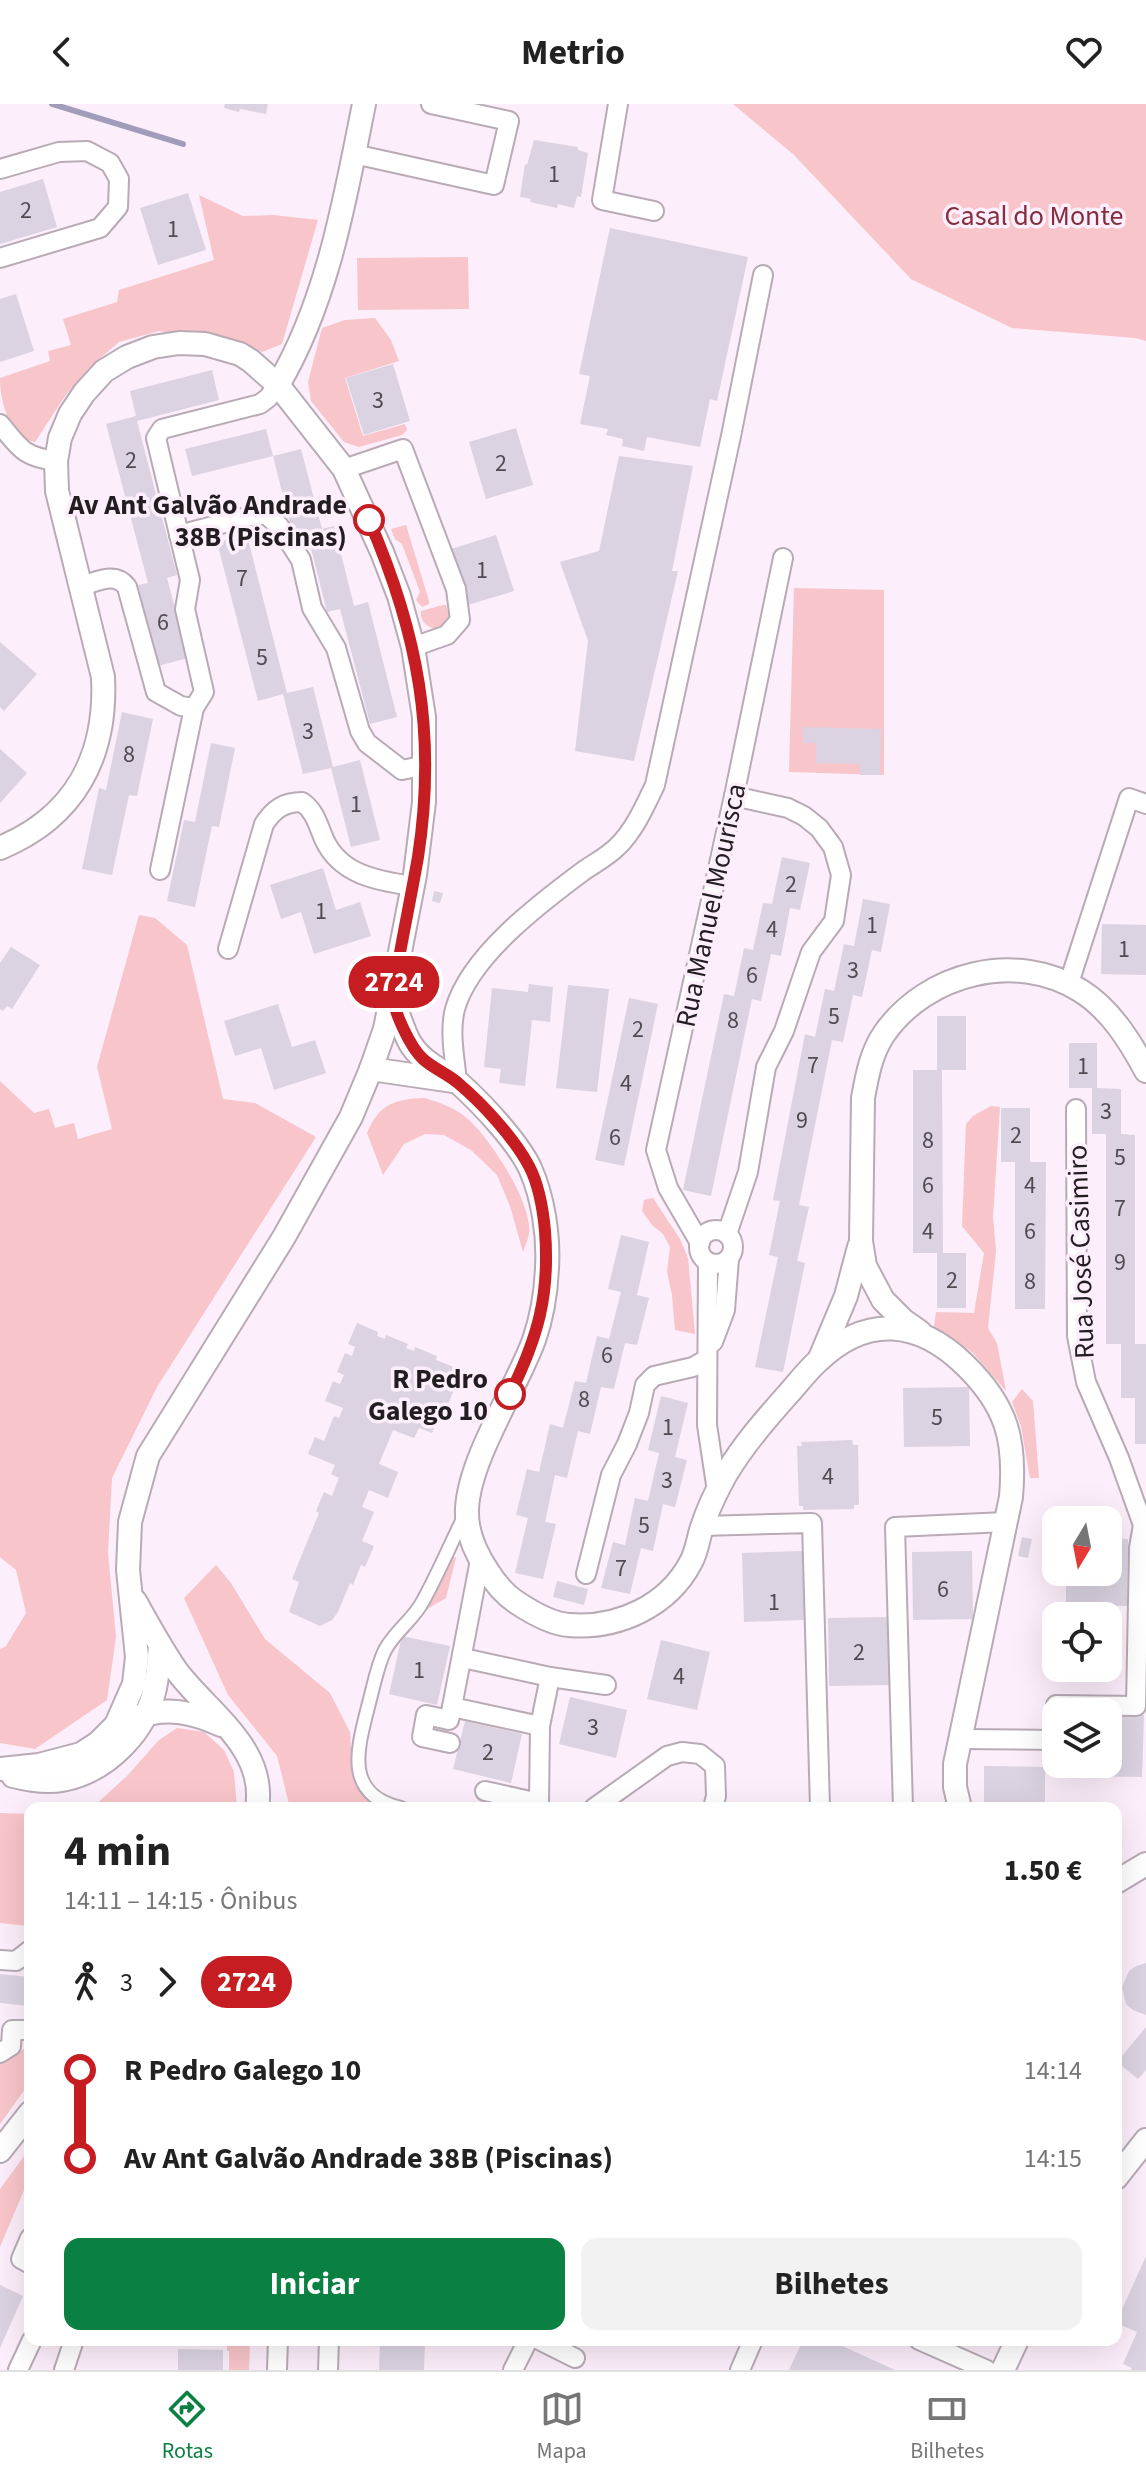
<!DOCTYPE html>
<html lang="pt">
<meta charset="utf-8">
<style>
:root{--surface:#fff;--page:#f2f2f2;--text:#222;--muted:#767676;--line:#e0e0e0;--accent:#0b8043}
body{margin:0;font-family:"Source Sans 3",sans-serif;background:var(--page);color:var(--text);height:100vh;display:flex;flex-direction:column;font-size:30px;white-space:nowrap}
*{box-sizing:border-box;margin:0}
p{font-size:26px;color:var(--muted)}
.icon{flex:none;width:44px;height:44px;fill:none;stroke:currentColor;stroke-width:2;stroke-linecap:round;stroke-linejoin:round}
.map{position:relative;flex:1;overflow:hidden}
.panel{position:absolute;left:24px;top:1698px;width:1098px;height:544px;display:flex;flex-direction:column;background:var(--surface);border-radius:16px;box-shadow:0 8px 32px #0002}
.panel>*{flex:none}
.badge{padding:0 16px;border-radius:26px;font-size:28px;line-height:52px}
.needle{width:52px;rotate:190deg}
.buttons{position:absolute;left:1042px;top:1402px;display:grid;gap:16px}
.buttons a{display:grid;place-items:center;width:80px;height:80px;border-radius:16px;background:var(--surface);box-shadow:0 8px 32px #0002;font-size:40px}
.map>.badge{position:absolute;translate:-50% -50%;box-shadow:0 0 0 4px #fff}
.legs{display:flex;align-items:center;gap:12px;height:88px;padding:0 40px;font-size:26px}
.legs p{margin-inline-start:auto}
.summary{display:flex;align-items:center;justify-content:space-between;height:136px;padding:0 40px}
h1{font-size:44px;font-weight:700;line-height:60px}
.action{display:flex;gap:16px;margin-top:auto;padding:16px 40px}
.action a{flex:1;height:92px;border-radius:16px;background:var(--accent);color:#fff;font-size:32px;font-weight:700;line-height:92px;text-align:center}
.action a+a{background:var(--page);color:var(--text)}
ul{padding:0 40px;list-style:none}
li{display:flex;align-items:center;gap:28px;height:88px;font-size:30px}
li i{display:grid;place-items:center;width:12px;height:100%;margin:0 10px;background:currentColor}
li i::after{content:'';width:20px;height:20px;margin:-10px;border:6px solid;border-radius:50%;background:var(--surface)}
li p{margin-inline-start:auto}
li:first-child i{background:linear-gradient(#0000 50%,currentColor 0)}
li:last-child i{background:linear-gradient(currentColor 50%,#0000 0)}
header{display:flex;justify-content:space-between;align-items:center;height:104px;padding:0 40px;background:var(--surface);font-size:36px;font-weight:700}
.menu{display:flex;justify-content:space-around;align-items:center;height:112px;border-top:2px solid var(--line);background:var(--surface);font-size:22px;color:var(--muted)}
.menu a{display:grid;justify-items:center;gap:4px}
.menu .active{color:var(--accent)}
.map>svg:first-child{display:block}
.green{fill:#f8c5ca}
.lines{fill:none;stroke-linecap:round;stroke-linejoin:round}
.stream{stroke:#a19cb9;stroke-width:6}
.building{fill:#dbd3e1}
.pedestrian-casing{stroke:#b8abb6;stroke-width:16}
.minor-casing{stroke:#b8abb6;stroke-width:22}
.tertiary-casing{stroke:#b8abb6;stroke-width:26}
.pedestrian{stroke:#fff;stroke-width:12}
.minor{stroke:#fff;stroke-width:18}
.tertiary{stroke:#fff;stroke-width:22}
.line-1-casing{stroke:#fff;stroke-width:18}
.line-1{stroke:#c61d23;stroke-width:12}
.stop-1-dot{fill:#fff;stroke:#c61d23;stroke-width:4}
.labels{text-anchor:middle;stroke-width:7;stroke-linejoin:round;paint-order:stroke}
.number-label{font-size:24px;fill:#504a51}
.park-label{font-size:28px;fill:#852d3e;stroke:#fceefa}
.stop-label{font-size:28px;font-weight:bold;fill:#221d21;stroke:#fceefa;text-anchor:end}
.street-label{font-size:28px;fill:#221d21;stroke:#fceefa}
</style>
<header><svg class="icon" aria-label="back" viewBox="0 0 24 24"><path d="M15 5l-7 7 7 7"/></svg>Metrio<svg class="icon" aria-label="heart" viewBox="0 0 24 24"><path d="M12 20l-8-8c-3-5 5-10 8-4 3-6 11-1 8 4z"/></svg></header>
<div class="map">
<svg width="1146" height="2266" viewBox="0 0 1146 2266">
<rect width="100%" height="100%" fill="#fceefa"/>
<g class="green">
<path d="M733 0H1146V237L1135 234 1012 224 911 175 794 51Z"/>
<path d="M199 91 243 112 273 111 318 116 282 240 262 248 230 235 193 233 159 227 119 238 90 263 65 292 35 338 19 334C7 314 0 298 0 274L50 257 48 247 71 241 63 215 117 198 119 186 214 156Z"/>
<path d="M468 153 469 205 358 206 357 154Z"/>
<path d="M375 214 391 236 399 257 345 274 363 332 405 320 407 326 402 331 359 343 344 338 311 297 308 278 322 224 345 216Z"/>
<path d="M406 421 429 497V500L422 503 416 496 420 488 402 440 395 435 391 425Z"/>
<path d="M794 484 884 486V671L789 668Z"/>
<path d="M443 501H446L449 512 444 522 434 525C426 522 420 517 421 507Z"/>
<path d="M139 811 155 814 187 841 223 995 255 999 316 1033 157 1283 112 1374 108 1449 116 1533 107 1596 35 1645 0 1639V1545L6 1542 26 1509 16 1466 0 1453V977L34 1009 49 1005 55 1024 74 1019 78 1035 112 1025 97 963Z"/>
<path d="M425 994C441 999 456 1004 469 1016 491 1036 533 1100 529 1130 528 1136 525 1142 523 1148L510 1102 497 1071 471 1046 444 1031 425 1030 404 1040 383 1071 367 1029C379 1000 395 995 425 994Z"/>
<path d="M991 1002 1000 1003 993 1113 996 1147 988 1224 997 1239 1006 1287 973 1249 934 1222 936 1208 974 1209 984 1149 962 1122 966 1020 973 1012Z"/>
<path d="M653 1094 680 1135 688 1154 695 1230 675 1226 672 1191 667 1168 670 1143 663 1130 652 1121 642 1107 644 1096Z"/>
<path d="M1022 1285 1033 1297 1039 1374H1030L1021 1322 1012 1298Z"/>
<path d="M451 1451 456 1454 446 1494 424 1507Z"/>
<path d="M216 1461 231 1479 265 1535 330 1589 350 1628 353 1672 376 1702 386 1704H290L277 1652 228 1591 184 1494Z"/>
<path d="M177 1624 204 1628 224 1646 234 1668 237 1704H92L127 1672 159 1636Z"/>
<path d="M0 1709 30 1710V1822L0 1819Z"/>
<path d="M30 1941V1978L0 2020V1960Z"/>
<path d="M30 2044V2072L0 2143V2085Z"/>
<path d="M227 2238H250L249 2266H229V2247H227Z"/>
</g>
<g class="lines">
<path class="stream" d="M52 0 183 40"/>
</g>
<g class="building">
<path d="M225 0H268L266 10 240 5 239 8 224 4Z"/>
<path d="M534 36 578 43V46L588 49 581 93 577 92 574 104 558 100 557 104 530 98 531 95 520 93 525 60 527 61Z"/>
<path d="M43 75 57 123 0 140V88Z"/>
<path d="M188 89 206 146 158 161 140 104Z"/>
<path d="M610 124 748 153 717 297 710 295 700 343 647 333 644 347 622 342 623 335 606 331 608 325 580 320 590 272 579 270Z"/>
<path d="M16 190 34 247 0 258V195Z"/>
<path d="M393 260 410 317 364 331 346 274Z"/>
<path d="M212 266 219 296 137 317 177 471 167 474 188 554 158 562 138 481 148 479 106 320 136 312 130 287Z"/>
<path d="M516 324 533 381 486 395 469 338Z"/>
<path d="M266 325 273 352 192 372 185 345Z"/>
<path d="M301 345 322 425 334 422 354 502 368 498 397 613 370 620 340 505 327 508 307 428 293 432 273 352Z"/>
<path d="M619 352 693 362 672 467H678L634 657 575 647 588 537 560 458 599 447Z"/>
<path d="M247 431 287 589 313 583 333 663 360 656 380 736 351 743 331 664 303 670 283 590 258 597 217 438Z"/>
<path d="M496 431 514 487 468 501 451 445Z"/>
<path d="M0 538 37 570 4 607 0 603Z"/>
<path d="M122 608 153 615 137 692 129 691 112 771 82 765 99 684 106 686Z"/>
<path d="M803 623 881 625 880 671H860V660L816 659V639H803Z"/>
<path d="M211 639 235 644 219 723 212 722 195 803 167 797 184 716 195 718Z"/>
<path d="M0 645 27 669 0 699Z"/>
<path d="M782 753 810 759 800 806 790 804 781 852 771 850 761 897 752 895 711 1092 683 1086 724 890 734 892 744 844 753 846 763 799 772 800Z"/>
<path d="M323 764 336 806 360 798 371 832 314 850 301 808 281 815 270 781Z"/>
<path d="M434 787 443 789 440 799 432 797Z"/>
<path d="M863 795 890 800 881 848 872 846 862 893 853 891 843 938 832 936 799 1101 809 1103 797 1157 805 1159 783 1268 755 1263 778 1153 769 1151 780 1097 773 1096 805 930 815 933 825 885 834 887 844 840 854 842Z"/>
<path d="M1102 820 1146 821V871L1101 870Z"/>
<path d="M11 843 40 861 12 905 7 902 3 907 0 905V859Z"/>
<path d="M529 880 553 883 550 918 532 916 525 982 499 979 501 965 484 963 492 884 528 888Z"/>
<path d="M568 881 609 885 597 988 556 984Z"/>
<path d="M629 894 658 900 624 1062 595 1056Z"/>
<path d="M278 900 292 943 315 936 326 969 274 986 261 944 235 952 224 917Z"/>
<path d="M937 912H966V966H942L943 1149H966V1204H937V1149H913V966H937Z"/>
<path d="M1069 939H1097V984L1121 985V1030L1135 1031V1240H1146V1340H1135V1294H1121V1240H1106V1030H1092V984H1069Z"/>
<path d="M1001 1004H1030V1058H1046L1045 1205H1015V1058H1001Z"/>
<path d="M621 1131 649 1138 637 1191 649 1194 637 1241 625 1239 614 1285 601 1283 590 1330 578 1327 567 1374 555 1371 545 1418 556 1420 543 1475 515 1469 528 1414 516 1411 527 1365 539 1368 550 1320 563 1324 575 1277 586 1279 597 1232 609 1235 621 1188 608 1185Z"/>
<path d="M357 1219 378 1228 377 1232 385 1235 386 1231 408 1240 406 1244 414 1247 415 1243 437 1252 436 1256 469 1269 462 1286 455 1283 447 1303 443 1301 432 1329 419 1324 414 1334 393 1326 379 1360 398 1368 388 1394 369 1386 362 1403 374 1408 362 1437 374 1442 365 1463 361 1461 353 1481 350 1479 338 1508 332 1516 320 1522 289 1508 299 1478 292 1475 319 1409 316 1407 324 1388 332 1392 339 1374 331 1370 335 1361 308 1350 315 1333 324 1337 334 1312 339 1314 343 1304 325 1297 333 1277 340 1280 344 1271 337 1268 345 1249 352 1252 355 1243 348 1240Z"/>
<path d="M969 1283 970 1342 904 1343 903 1284Z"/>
<path d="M661 1292 688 1299 675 1353 687 1356 675 1403 663 1400 653 1447 641 1444 630 1490 601 1484 613 1438 625 1441 635 1394 648 1397 659 1349 648 1346Z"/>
<path d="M852 1336 853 1341H858L859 1401H854V1405L803 1406V1402H799L797 1342H802L801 1338Z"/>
<path d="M1022 1433 1032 1435 1028 1454 1018 1452Z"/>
<path d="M1108 1434 1128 1435 1127 1502 1066 1501V1468H1108Z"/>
<path d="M802 1447 805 1516 744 1518 742 1449Z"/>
<path d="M972 1447 973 1515 913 1516 912 1448Z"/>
<path d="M557 1477 588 1485 584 1501 553 1493Z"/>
<path d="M889 1513 890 1581 829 1582 828 1514Z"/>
<path d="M402 1532 450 1542 437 1601 389 1590Z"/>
<path d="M661 1536 710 1548 697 1606 647 1595Z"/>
<path d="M570 1593 627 1606 616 1654 559 1640Z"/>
<path d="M1108 1610 1144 1611 1142 1673 1073 1672V1660H1108Z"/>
<path d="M465 1617 522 1630 511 1679 453 1665Z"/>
<path d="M984 1662 1045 1663V1704H984Z"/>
<path d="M1146 1859V1911L1133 1906 1126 1900 1122 1883 1129 1867 1136 1862Z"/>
<path d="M0 1870 30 1873V1902L0 1899Z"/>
<path d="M1146 1923V1966L1138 1975 1117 1958Z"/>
<path d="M1146 2152V2266H1131L1132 2264 1123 2260 1137 2228 1116 2219Z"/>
<path d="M0 2181 23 2192 0 2244Z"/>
<path d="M380 2236H425L424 2266H379Z"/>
<path d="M803 2236H829L895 2266H789Z"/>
<path d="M178 2245 223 2246V2266H178Z"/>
</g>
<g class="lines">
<defs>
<path id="pedestrian" d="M401 1704C342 1690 358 1643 369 1599 374 1581 377 1562 385 1546 395 1527 414 1515 423 1497 438 1470 450 1441 464 1413"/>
<g id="minor">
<path d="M618 0 602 96 654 107"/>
<path d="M354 50 494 81 509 17 431 0"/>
<path d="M0 65 59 48 87 47 110 59 119 75 118 103 100 124 0 154"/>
<path d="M0 320C20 344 23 353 56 357"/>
<path d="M344 365 403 345 456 485 460 516 447 531 413 543"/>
<path d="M179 431 255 411H267L279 422 301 456 312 504 336 544 360 627 367 639 402 666 426 661"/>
<path d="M81 482C97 478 115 467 127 483L156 588 181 602 194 604"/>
<path d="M160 766 194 604 204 588 185 505 190 476 156 334 162 325 260 300 268 294 278 281"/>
<path d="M228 845 264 720C274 705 284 698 302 698 315 707 318 721 324 735 340 771 378 777 413 782"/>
<path d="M1069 879 1129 694 1146 700"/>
<path d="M457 978C455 955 449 928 455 905 470 852 539 800 582 768 593 760 607 753 617 743 634 727 645 702 655 681L731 332 763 171"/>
<path d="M1076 1005 1077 1232 1086 1278 1119 1354 1143 1421H1146"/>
<circle cx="716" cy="1143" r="17"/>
<path d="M727 1130 748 1068 766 963 784 927 811 848 834 817 841 771 833 743 819 724 804 712 788 704 734 692"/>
<path d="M700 1139 668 1084 656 1046 734 692 783 454"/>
<path d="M708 1158 707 1321 717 1387"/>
<path d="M713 1238 725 1206 729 1155"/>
<path d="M702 1422 812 1419 820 1704"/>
<path d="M586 1470 611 1371 627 1340 639 1309 645 1281 654 1272 693 1263 707 1255"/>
<path d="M463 1554 550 1573 540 1622 452 1603 480 1456"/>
<path d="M550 1573 606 1581"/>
<path d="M1056 1608V1601L1136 1602 1139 1444 1143 1421"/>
<path d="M960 1635 1056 1636V1633"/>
<path d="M450 1639 422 1633 426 1611 449 1616 452 1603"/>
<path d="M485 1687 539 1699 540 1622"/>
<path d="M594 1704 667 1652 682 1648 700 1650 715 1662 716 1692 713 1704"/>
<path d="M903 1704 895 1423 1006 1418"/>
<path d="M0 1856 16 1857 30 1846"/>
<path d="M0 1949 11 1942 12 1926H30"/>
<path d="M30 2134 21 2155 30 2160"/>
<path d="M539 2236 575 2254"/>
<path d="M919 2236 987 2266"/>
<path d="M18 2266 32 2236"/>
<path d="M64 2266 74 2236"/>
<path d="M277 2266 278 2236"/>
<path d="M328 2266 329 2236"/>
<path d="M513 2266 528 2236"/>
<path d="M740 2266 753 2236"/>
</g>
<g id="tertiary">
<path d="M278 281C328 196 345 95 364 0"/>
<path d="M0 744C75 713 107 652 103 573L57 387 56 357 60 334 70 310 84 289 104 267 127 253 153 243 179 239 205 240 240 250 251 257 278 281 344 365 382 448 399 492 413 543 424 613V698L415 771 392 889 385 925 371 965 351 1013 284 1133 148 1352 130 1418 128 1466 137 1553 134 1580 116 1621 98 1639 81 1650 39 1661 0 1665"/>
<path d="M392 891C397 907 402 924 410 939 422 959 443 966 460 980 482 1000 517 1037 530 1064 543 1093 549 1132 547 1164 546 1188 542 1213 534 1236 516 1285 469 1355 467 1405 466 1427 475 1448 487 1466 495 1479 504 1490 516 1498 531 1508 552 1520 569 1521 618 1525 668 1502 691 1458 697 1447 698 1435 702 1423 708 1405 717 1386 726 1370 744 1340 766 1315 789 1289 798 1279 807 1267 818 1257 867 1210 919 1216 965 1261 1007 1302 1016 1336 1011 1393L955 1660V1683L960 1704"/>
<path d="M371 965 453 977"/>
<path d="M920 1228 903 1216 883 1196 865 1162 861 1137 863 994C867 972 871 949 884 930 926 869 1017 846 1081 887 1110 905 1130 937 1146 967"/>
<path d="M820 1254 846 1192 859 1143"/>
<path d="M135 1497C148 1520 161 1544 176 1566 208 1609 267 1644 257 1704"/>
<path d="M135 1614C166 1602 192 1608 221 1621"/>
<path d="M13 1672C29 1676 46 1679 62 1676 106 1668 146 1628 155 1584 158 1570 159 1555 160 1541"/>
<path d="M1116 1778 1146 1760"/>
<path d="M0 2047 30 2009"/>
<path d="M1116 2074 1146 2036"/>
<path d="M1003 2266 1017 2236"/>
</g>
</defs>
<use href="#pedestrian" class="pedestrian-casing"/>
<use href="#minor" class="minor-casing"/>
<use href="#tertiary" class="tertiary-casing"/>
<use href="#pedestrian" class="pedestrian"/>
<use href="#minor" class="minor"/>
<use href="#tertiary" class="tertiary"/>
</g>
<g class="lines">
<defs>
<path id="line-1" d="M369 416C418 529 437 630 418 753 412 787 405 821 399 854 397 865 391 879 392 890 394 908 410 943 423 955 434 965 448 970 458 979 483 1000 514 1034 529 1062 539 1081 543 1105 545 1127 550 1191 538 1233 510 1290"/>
</defs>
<use href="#line-1" class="line-1-casing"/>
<use href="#line-1" class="line-1"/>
</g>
<g class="stop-1-dot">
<circle cx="369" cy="416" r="14"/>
<circle cx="510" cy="1290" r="14"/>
</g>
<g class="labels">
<g class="number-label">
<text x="554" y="78">1</text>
<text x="26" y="114">2</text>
<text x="173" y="133">1</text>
<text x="378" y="304">3</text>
<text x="131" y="364">2</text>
<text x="501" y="367">2</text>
<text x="482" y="474">1</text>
<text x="242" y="482">7</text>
<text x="163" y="526">6</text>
<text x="262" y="561">5</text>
<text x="308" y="635">3</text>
<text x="129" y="658">8</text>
<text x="356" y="708">1</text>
<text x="791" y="788">2</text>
<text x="321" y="815">1</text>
<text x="872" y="829">1</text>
<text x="772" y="833">4</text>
<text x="1124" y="853">1</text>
<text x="853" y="874">3</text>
<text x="752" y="879">6</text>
<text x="834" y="920">5</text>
<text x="733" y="924">8</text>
<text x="638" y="933">2</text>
<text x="813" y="969">7</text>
<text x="1083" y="970">1</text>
<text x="626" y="987">4</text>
<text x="1106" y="1015">3</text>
<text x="802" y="1024">9</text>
<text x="1016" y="1039">2</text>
<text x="615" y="1041">6</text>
<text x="928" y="1044">8</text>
<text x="1120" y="1061">5</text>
<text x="928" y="1089">6</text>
<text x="1030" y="1089">4</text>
<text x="1120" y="1112">7</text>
<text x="928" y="1135">4</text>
<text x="1030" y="1135">6</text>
<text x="1120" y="1166">9</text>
<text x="952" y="1184">2</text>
<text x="1030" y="1185">8</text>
<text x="607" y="1259">6</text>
<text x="584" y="1303">8</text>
<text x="937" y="1321">5</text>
<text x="668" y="1331">1</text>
<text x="828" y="1380">4</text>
<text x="667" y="1384">3</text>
<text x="644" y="1429">5</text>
<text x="621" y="1472">7</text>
<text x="943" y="1493">6</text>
<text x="774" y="1506">1</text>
<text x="859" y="1556">2</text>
<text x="419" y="1574">1</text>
<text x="679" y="1580">4</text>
<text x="593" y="1631">3</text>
<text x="488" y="1656">2</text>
</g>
<g class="park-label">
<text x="1034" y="121">Casal do Monte</text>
</g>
<g class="stop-label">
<text x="347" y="410">Av Ant Galvão Andrade<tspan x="347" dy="32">38B (Piscinas)</tspan></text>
<text x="488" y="1284">R Pedro<tspan x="488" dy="32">Galego 10</tspan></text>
</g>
<g class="street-label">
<text transform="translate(710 801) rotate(-78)" y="10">Rua Manuel Mourisca</text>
<text transform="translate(1080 1148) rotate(-92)" y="10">Rua José Casimiro</text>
</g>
</g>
</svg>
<div class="buttons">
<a><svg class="needle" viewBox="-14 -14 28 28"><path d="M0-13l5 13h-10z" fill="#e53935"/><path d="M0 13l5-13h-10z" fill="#767676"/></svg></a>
<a><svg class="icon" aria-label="locate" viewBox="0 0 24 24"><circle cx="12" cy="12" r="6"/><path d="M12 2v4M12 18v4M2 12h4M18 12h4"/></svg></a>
<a><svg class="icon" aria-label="layers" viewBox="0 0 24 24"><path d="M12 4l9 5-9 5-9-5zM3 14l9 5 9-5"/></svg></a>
</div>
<b class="badge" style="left:394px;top:878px;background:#c61d23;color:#fff">2724</b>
<section class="panel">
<div class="summary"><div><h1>4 min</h1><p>14:11 – 14:15 · Ônibus</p></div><b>1.50 €</b></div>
<div class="legs"><svg class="icon" aria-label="walk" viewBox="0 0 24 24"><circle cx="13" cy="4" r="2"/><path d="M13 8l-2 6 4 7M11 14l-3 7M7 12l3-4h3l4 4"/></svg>3<svg class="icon" aria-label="forward" viewBox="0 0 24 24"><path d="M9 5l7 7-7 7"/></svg><b class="badge" style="background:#c61d23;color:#fff">2724</b></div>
<ul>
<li><i style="color:#c61d23"></i><b>R Pedro Galego 10</b><p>14:14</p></li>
<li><i style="color:#c61d23"></i><b>Av Ant Galvão Andrade 38B (Piscinas)</b><p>14:15</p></li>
</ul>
<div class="action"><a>Iniciar</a><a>Bilhetes</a></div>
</section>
</div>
<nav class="menu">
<a class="active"><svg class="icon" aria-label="directions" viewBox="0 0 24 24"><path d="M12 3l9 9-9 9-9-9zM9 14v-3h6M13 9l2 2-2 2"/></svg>Rotas</a>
<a><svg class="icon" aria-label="map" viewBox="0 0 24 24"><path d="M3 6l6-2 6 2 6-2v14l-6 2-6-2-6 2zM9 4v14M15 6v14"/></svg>Mapa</a>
<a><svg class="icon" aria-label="tickets" viewBox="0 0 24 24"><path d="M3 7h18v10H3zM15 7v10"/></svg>Bilhetes</a>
</nav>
